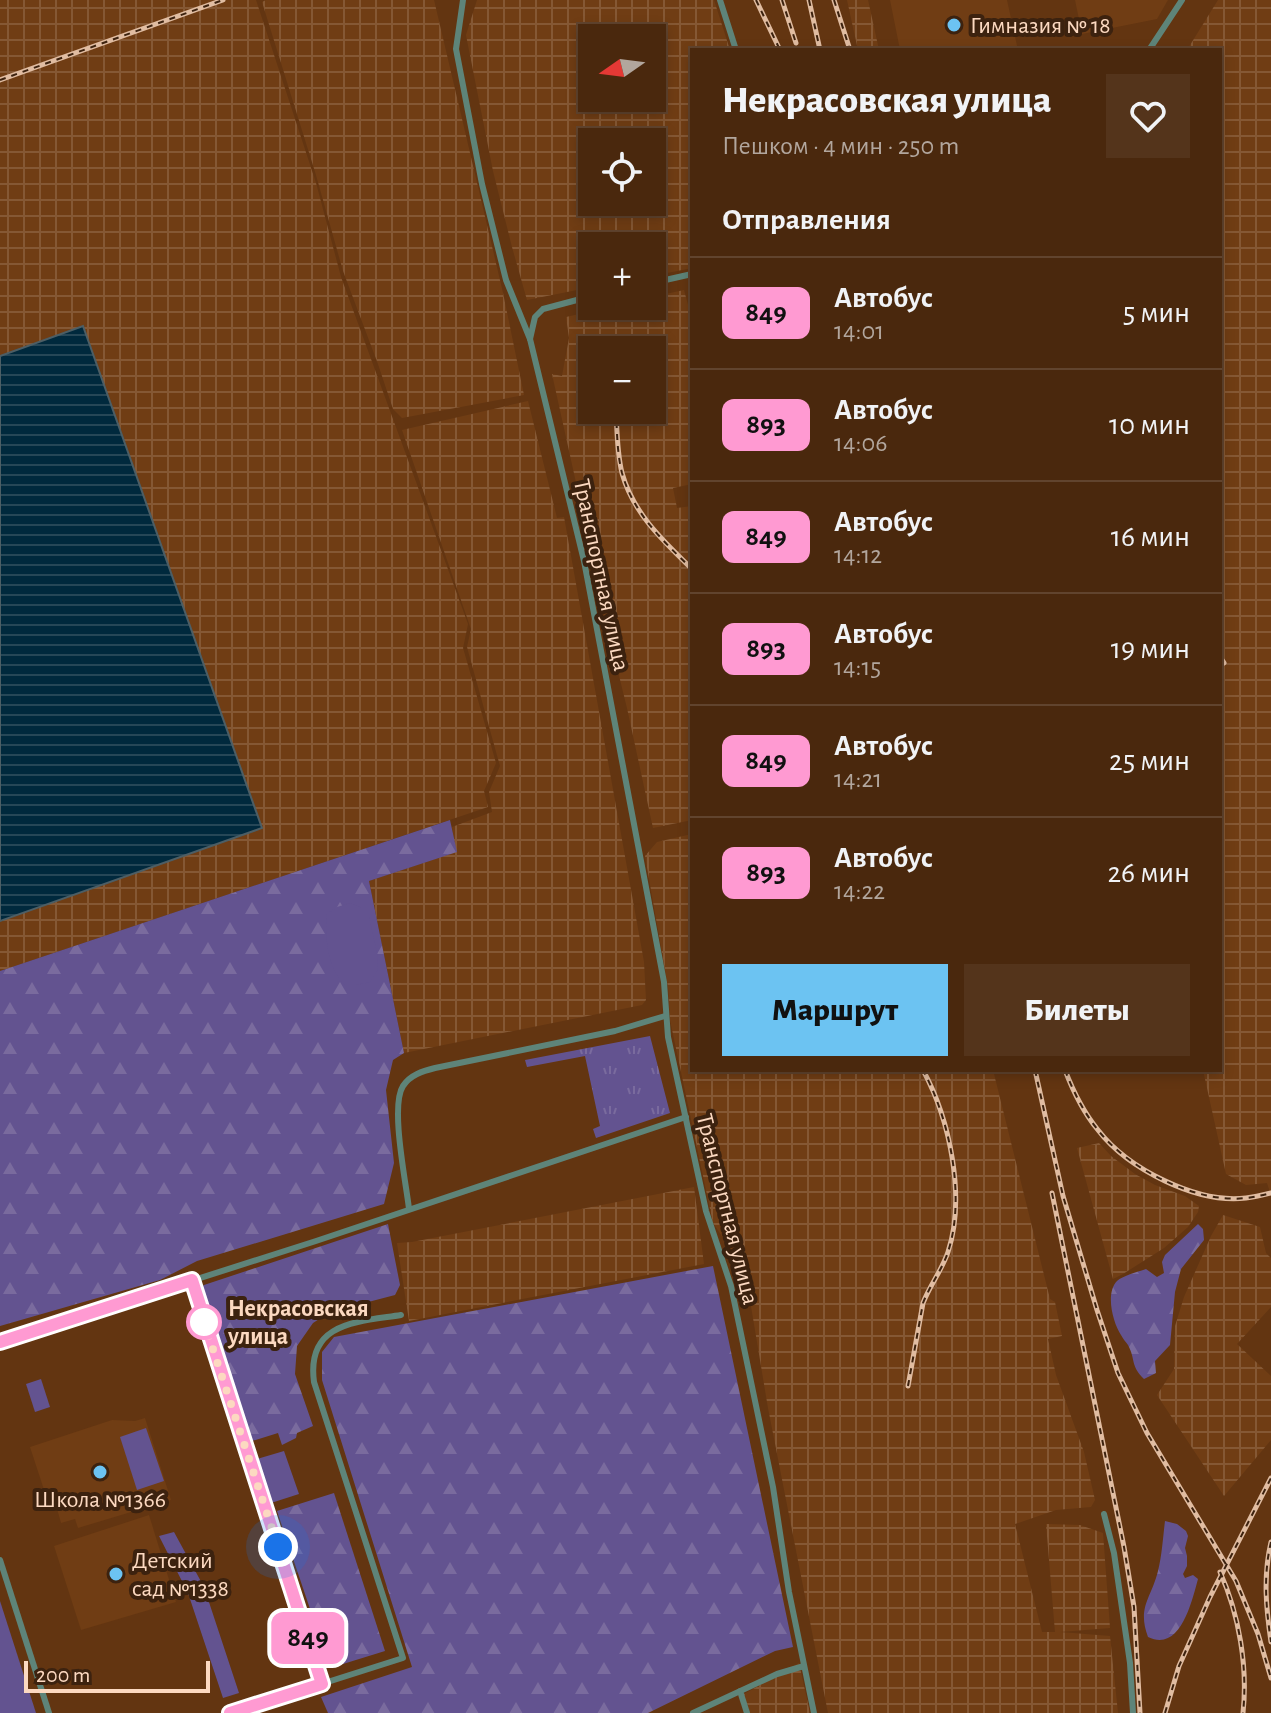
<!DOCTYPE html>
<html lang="ru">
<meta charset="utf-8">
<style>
:root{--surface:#4a280d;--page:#54341b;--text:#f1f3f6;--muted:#b2a69d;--line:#61442e;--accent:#6cc3f2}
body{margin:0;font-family:"Alegreya Sans",sans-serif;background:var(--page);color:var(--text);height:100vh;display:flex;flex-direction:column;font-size:30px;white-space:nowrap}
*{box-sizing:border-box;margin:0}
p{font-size:26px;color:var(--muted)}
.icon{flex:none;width:44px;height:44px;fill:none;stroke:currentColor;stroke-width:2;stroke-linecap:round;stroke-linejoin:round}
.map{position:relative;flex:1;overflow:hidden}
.sheet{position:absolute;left:690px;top:48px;width:532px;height:1024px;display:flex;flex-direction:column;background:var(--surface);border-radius:0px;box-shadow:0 4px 12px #0003,0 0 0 2px var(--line)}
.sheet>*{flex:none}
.badge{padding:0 16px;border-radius:12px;font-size:28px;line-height:52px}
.needle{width:52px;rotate:256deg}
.fabs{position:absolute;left:578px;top:24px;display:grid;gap:16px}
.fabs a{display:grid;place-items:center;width:88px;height:88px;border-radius:0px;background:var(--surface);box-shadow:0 4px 12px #0003,0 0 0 2px var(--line);font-size:40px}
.scale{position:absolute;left:24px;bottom:20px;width:186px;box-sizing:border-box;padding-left:8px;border:4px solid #fcd9c1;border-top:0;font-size:22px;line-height:28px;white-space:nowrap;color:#fcd9c1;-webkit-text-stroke:6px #3c220f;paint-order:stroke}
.you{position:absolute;width:40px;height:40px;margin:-20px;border:6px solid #fff;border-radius:50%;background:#1a73e8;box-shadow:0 0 0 12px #1a73e833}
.map>.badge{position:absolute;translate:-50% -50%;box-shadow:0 0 0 4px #fff}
h2{padding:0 32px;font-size:30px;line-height:72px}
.round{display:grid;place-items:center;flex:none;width:84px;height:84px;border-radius:0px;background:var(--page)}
.summary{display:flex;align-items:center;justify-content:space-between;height:136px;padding:0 32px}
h1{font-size:38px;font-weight:800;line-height:60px}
.primary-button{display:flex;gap:16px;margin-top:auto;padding:16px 32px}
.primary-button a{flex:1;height:92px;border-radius:0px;background:var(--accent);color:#111;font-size:32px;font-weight:800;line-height:92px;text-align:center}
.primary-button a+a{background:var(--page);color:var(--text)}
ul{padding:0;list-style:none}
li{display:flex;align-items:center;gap:24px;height:112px;padding:0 32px;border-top:2px solid var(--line)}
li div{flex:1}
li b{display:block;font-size:30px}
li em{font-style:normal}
li .badge{min-width:88px;font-weight:700;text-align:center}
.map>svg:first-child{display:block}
.built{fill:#703d14}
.industrial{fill:url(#industrial-grid);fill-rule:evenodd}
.grass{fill:url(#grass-tufts)}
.forest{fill:url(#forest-firs)}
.green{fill:#635390}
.water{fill:url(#water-rules);stroke:#4c5e65;stroke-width:2}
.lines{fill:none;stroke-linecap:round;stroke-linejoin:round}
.minor{stroke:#5e8479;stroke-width:6}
.rail-casing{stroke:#e0bca1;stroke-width:5}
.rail{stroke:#3c220f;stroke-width:2;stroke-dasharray:6;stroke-linecap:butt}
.line-casing{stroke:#fff;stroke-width:18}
.line{stroke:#ff9ad2;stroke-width:12}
.walk{stroke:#fcd9c1;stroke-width:8;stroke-dasharray:0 14.4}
.poi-dot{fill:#6cc3f2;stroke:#3c220f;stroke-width:3}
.stop-dot{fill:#fff;stroke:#ff9ad2;stroke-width:4}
.labels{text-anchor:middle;stroke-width:8;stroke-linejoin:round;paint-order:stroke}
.poi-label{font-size:24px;fill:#fcd9c1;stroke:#3c220f;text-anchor:start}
.street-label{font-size:24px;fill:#fcd9c1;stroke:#3c220f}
.stop-label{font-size:24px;font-weight:bold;fill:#fcd9c1;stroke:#3c220f;text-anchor:start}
</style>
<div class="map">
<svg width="1271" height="1713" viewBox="0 0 1271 1713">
<defs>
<pattern id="industrial-grid" width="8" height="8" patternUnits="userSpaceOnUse" patternTransform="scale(2)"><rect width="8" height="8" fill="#703d14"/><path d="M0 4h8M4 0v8" fill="none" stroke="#855834"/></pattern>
<pattern id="grass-tufts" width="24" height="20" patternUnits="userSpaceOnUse" patternTransform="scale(2)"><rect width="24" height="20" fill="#635390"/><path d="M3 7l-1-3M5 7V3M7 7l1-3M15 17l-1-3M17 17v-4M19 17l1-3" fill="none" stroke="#7a6b9e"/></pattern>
<pattern id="forest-firs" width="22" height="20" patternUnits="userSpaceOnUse" patternTransform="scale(2)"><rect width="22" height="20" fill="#635390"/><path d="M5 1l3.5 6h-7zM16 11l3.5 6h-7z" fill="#7a6b9e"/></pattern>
<pattern id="water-rules" width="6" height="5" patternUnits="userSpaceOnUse" patternTransform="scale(2)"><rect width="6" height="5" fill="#00293d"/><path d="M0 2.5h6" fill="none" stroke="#264757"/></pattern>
</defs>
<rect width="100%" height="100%" fill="#633511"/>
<g class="built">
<path d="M890 0H1007L1018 50H900Z"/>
<path d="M1075 0H1168L1157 19 1082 34Z"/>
<path d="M145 1418 171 1500 78 1528 75 1519 61 1523 54 1498 47 1499 30 1447 112 1420 135 1421Z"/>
<path d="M149 1515 176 1602 81 1630 54 1546Z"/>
</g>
<g class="industrial">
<path d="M0 0H256L316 183 341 277 468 624 463 648 496 763 484 791 488 807 0 971Z"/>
<path d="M266 0H434L503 293 524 395 402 418 393 409 378 364 343 271 316 175 262 2Z"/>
<path d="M477 0H714L730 50H692V268L652 276V246H592V287L527 300 512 247 493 171 466 35ZM592 38H652V98H592ZM592 142H652V202H592Z"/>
<path d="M847 0H868L879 50H858Z"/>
<path d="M1218 0H1271V1195L1267 1183 1246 1185 1226 1174 1203 1070H1220V50H1187Z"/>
<path d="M684 290 692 320V484L673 488 677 508 692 506V820L653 828 627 708 593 570 605 564 595 522 585 523 552 374 562 376 569 338 566 317 614 306H652V297ZM592 350H652V410H592Z"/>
<path d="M528 401 557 518 564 517 644 962 646 1000 642 1005 404 1053 369 881 456 852 452 827 492 812 489 792 500 766 467 647 471 629 402 430Z"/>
<path d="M692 834V1070H993L1050 1299 1055 1302 1062 1336 1048 1339 1056 1375 1084 1452 1095 1500 1091 1507 1056 1510 1015 1524 1042 1632H1055L1046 1524 1080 1525 1103 1533 1110 1628 1060 1632 1110 1636 1118 1713H828L768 1408 745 1270 713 1223 670 1020 668 987 645 856 657 842Z"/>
<path d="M1099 1143 1111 1156 1135 1174 1155 1185 1185 1196 1199 1206 1198 1212 1188 1227 1164 1248 1123 1274 1113 1279 1077 1148Z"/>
<path d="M694 1187 704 1264 409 1321 397 1243 412 1242Z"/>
<path d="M1223 1215 1260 1227 1266 1253 1271 1258V1307L1237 1344 1271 1376V1440L1224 1496 1157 1395 1174 1369 1175 1326 1184 1297 1211 1236Z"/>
<path d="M799 1663 810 1713H750L744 1694Z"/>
</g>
<path class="grass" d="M650 1036 670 1113 596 1138 593 1129 600 1126 585 1056 527 1067 525 1060Z"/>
<g class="forest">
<path d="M450 820 457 852 369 881 404 1053 393 1060 386 1090 394 1163 384 1204 197 1261 160 1280 0 1326V971Z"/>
<path d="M388 1224 400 1285 395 1295 330 1312 313 1323 297 1346 295 1374 313 1426 297 1433 296 1438 282 1445 278 1433 249 1442 200 1296 201 1288 204 1285Z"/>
<path d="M1198 1224 1203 1229 1204 1240 1181 1269 1175 1292 1170 1345 1155 1361 1156 1373 1144 1379C1130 1365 1136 1360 1128 1345 1126 1342 1123 1339 1121 1335 1113 1323 1105 1293 1117 1281 1124 1275 1138 1272 1146 1269L1157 1277 1164 1273 1162 1262 1165 1255Z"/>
<path d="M713 1266 793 1647 775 1651 648 1713H328L321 1697 412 1667 322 1380V1352L334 1337Z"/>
<path d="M334 1493 385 1651 330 1668 277 1511Z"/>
<path d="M1165 1521 1177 1524 1186 1531 1188 1536 1185 1548 1187 1556V1566L1183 1574 1185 1578 1193 1575 1198 1579C1192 1600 1181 1653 1148 1637 1137 1607 1151 1599 1158 1571 1162 1555 1163 1537 1165 1521Z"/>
</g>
<g class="green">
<path d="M350 903 360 907 369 917 378 957 377 971 370 982 356 985H345C327 968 325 938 327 914L337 907Z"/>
<path d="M41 1379 50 1407 35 1412 26 1384Z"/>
<path d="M146 1428 164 1481 137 1490 120 1437Z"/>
<path d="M284 1451 299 1494 271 1503 257 1459Z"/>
<path d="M174 1532 204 1587 239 1693 223 1698 188 1593 159 1536Z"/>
<path d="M0 1601 36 1713H0Z"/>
</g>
<path class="water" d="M83 326 262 828 0 921V356Z"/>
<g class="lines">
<g class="minor">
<path d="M463 0 456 49 482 184 506 280 530 339 584 561 664 982 668 1037 706 1211 731 1286 773 1487 789 1592 814 1713"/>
<path d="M720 0 736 50"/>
<path d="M1149 50 1182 0"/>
<path d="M652 283 692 274"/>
<path d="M530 339 535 317 543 309 592 296"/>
<path d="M409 1209C406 1182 390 1106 403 1086 410 1075 423 1071 435 1068L615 1031 665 1016"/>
<path d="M192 1280 322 1684"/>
<path d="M0 1342 316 1241 686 1117"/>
<path d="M1104 1514 1114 1553 1130 1663 1133 1713"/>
<path d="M0 1560 49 1713"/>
<path d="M740 1691 747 1713"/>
<path d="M230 1713 403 1658 314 1382C306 1322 357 1322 401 1315"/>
<path d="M693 1713 777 1674 804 1666"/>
</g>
<defs>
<g id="rail">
<path d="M756 0 780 50"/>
<path d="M782 0 796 43"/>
<path d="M809 0 820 50"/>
<path d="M834 0 850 50"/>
<path d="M0 80 223 0"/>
<path d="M616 410C617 431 617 453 622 473 633 513 663 541 692 569"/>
<path d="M1220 657 1224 663"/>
<path d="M1035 1070 1063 1196 1097 1310 1118 1373 1147 1433 1236 1581 1258 1634 1271 1678"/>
<path d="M1065 1070C1073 1091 1084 1113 1098 1130 1128 1169 1197 1204 1246 1198 1255 1197 1263 1195 1271 1193"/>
<path d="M1052 1193 1124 1547 1134 1607 1140 1713"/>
<path d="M908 1386 923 1303C930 1285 942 1270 948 1252 966 1197 950 1120 923 1070"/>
<path d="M1271 1542C1263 1576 1266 1608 1271 1642"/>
<path d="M1220 1572C1239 1614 1248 1667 1243 1713"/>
<path d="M1165 1713 1179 1666 1210 1597 1271 1478"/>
</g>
</defs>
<use href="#rail" class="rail-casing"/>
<use href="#rail" class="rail"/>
</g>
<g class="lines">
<defs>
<path id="line" d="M0 1342 192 1280 322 1684 230 1713"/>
</defs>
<use href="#line" class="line-casing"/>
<use href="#line" class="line"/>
<path class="walk" d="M204 1322 278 1547"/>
</g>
<g class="poi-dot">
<circle cx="954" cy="25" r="8"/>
<circle cx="100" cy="1472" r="8"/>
<circle cx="116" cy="1574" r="8"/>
</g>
<circle class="stop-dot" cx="204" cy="1322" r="16"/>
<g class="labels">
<g class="poi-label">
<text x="970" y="33">Гимназия № 18</text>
<text x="100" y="1507" text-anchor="middle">Школа №1366</text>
<text x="132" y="1568">Детский<tspan x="132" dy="28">сад №1338</tspan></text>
</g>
<g class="street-label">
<text transform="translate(602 575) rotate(78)" y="8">Транспортная улица</text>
<text transform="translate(728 1209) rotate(76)" y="8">Транспортная улица</text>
</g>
<g class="stop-label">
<text x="228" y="1316">Некрасовская<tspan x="228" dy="28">улица</tspan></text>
</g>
</g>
</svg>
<div class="fabs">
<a><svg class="needle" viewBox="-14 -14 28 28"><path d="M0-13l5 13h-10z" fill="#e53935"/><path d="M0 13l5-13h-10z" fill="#b2a69d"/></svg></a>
<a><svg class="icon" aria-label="locate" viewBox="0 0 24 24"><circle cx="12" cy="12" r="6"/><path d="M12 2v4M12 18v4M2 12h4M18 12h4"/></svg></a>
<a>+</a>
<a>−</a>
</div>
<div class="scale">200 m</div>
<div class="you" style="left:278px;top:1547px"></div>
<b class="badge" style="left:308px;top:1638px;background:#ff9ad2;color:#111">849</b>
<section class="sheet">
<div class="summary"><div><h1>Некрасовская улица</h1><p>Пешком · 4 мин · 250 m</p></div><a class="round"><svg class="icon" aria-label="heart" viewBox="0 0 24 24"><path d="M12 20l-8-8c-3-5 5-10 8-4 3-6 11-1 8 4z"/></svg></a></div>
<h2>Отправления</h2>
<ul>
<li><span class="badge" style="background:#ff9ad2;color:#111">849</span><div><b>Автобус</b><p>14:01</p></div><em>5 мин</em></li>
<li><span class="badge" style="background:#ff9ad2;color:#111">893</span><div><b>Автобус</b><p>14:06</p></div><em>10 мин</em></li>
<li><span class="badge" style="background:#ff9ad2;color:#111">849</span><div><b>Автобус</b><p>14:12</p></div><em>16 мин</em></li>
<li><span class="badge" style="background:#ff9ad2;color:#111">893</span><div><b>Автобус</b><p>14:15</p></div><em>19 мин</em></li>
<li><span class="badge" style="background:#ff9ad2;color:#111">849</span><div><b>Автобус</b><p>14:21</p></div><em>25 мин</em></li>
<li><span class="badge" style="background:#ff9ad2;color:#111">893</span><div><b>Автобус</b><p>14:22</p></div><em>26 мин</em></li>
</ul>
<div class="primary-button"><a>Маршрут</a><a>Билеты</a></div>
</section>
</div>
